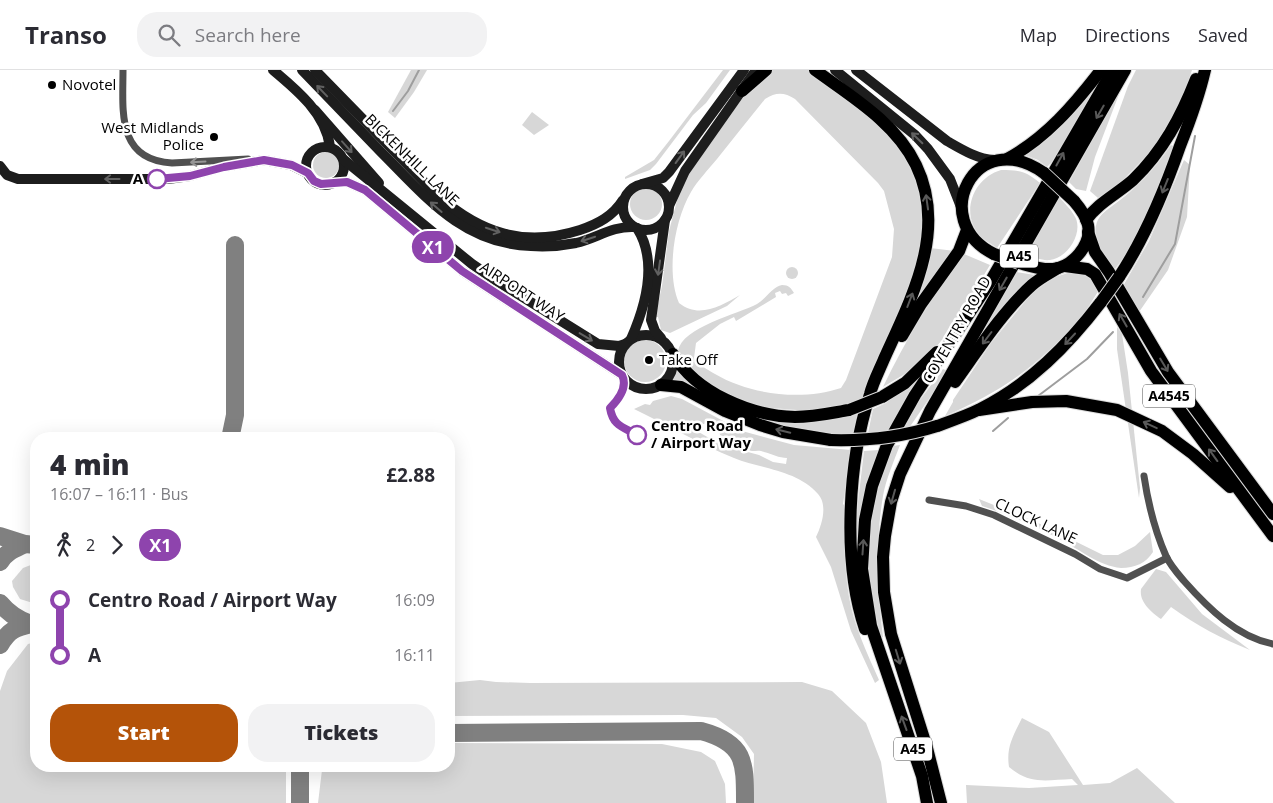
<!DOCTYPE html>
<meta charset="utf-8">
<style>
:root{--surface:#fff;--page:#f2f2f3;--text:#2b2b33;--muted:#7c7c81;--line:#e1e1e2;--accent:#b45309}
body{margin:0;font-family:"Open Sans",sans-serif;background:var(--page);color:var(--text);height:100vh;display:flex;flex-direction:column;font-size:19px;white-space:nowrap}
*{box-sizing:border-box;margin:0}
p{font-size:16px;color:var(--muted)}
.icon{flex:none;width:28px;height:28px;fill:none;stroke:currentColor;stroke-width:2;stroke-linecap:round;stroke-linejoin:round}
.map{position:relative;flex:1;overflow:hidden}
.sheet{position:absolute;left:30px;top:362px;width:425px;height:340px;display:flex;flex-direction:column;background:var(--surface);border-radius:20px;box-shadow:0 5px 20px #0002}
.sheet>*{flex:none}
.badge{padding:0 10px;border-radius:16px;font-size:18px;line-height:32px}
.map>.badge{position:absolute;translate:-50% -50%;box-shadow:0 0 0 2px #fff}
.legs{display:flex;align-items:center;gap:8px;height:55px;padding:0 20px;font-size:16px}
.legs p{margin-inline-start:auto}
.overview{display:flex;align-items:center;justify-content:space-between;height:85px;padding:0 20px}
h1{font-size:28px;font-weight:800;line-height:38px}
.cta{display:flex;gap:10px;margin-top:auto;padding:10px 20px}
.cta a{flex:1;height:58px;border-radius:20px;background:var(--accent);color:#fff;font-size:20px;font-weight:800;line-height:58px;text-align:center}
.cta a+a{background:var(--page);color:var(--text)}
ul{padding:0 20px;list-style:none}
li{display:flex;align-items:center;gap:18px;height:55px;font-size:19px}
li i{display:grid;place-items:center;width:8px;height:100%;margin:0 6px;background:currentColor}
li i::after{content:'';width:12px;height:12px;margin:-6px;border:4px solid;border-radius:50%;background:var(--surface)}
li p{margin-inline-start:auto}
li:first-child i{background:linear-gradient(#0000 50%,currentColor 0)}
li:last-child i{background:linear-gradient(currentColor 50%,#0000 0)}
header{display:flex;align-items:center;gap:30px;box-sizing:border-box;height:70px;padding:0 25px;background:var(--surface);border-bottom:1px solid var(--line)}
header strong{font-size:24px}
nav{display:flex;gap:28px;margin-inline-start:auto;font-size:18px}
.search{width:350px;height:45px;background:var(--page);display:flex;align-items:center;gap:12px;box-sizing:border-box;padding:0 18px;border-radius:20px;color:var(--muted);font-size:19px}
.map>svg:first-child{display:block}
.green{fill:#d7d7d7;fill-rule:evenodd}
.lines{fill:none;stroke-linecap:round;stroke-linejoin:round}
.stream{stroke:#9e9e9e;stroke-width:2}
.taxiway{stroke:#808080;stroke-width:18}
.highway-casing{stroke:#dbdbdb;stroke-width:14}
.street{stroke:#505050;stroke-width:7}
.secondary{stroke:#1d1d1d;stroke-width:10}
.highway{stroke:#000;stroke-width:12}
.highway-bridge-casing{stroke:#dbdbdb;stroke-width:14;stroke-linecap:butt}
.highway-bridge{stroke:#000;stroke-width:12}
.oneway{stroke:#616161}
.oneway2{stroke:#595959}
.oneway3{stroke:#969696}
.line-1-casing{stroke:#fff;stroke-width:11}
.line-1{stroke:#8e44ad;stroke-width:8}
.poi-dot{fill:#000;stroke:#fff;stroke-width:2}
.stop-1-dot{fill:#fff;stroke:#8e44ad;stroke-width:2.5}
.labels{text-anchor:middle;stroke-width:5;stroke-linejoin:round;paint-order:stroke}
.shield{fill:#fff;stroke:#4c4c4c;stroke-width:1}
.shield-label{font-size:14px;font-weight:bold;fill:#000}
.poi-label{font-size:15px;fill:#000;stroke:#fff;text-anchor:start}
.street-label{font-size:15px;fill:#000;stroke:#fff}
.stop-label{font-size:15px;font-weight:bold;fill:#000;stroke:#fff;text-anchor:end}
</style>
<header>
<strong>Transo</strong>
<div class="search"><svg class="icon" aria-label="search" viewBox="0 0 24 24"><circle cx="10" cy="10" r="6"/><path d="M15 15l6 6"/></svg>Search here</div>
<nav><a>Map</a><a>Directions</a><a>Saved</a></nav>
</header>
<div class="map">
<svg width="1273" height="733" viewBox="0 0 1273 733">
<rect width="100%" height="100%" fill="#fff"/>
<g class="green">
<path d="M411 0H427L414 22 395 48 388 42Z"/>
<path d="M723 0H730L706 33 693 45 656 94 650 100 625 109V107L654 90 669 71Z"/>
<path d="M772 0H812L859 35 907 84 924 132 923 170 913 211 865 327 849 334 809 341 759 337 742 332 698 309 678 281C682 257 738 244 757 234 766 229 773 216 782 215 789 215 791 218 794 223L788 226 786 223 782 224 780 221 775 223 776 227 736 251 734 247 720 254 696 273 694 288C699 295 708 300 715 304 751 325 802 331 841 318L846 310 892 187 894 159 884 121 878 113 795 29C784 22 776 22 765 29 749 49 733 69 717 89 708 100 698 110 691 122 674 151 666 203 679 233 699 249 721 236 740 225L727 236 670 263 661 260 658 247H655L662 216 669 161 680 119 687 106 735 38 756 11Z"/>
<path d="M1106 0 1082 43 1051 93 1047 97 1038 90 1025 85Z"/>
<path d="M1136 0H1192L1178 42 1151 81 1119 114 1098 128 1090 121 1128 16Z"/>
<path d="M1121 19 1095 87 1086 121 1076 119 1069 112Z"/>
<path d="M532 42 549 55 534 65 522 55Z"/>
<path d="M1171 75 1175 77 1167 100 1132 176 1112 203C1106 189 1094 172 1096 156 1097 147 1105 141 1112 136 1136 119 1155 99 1171 75Z"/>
<circle cx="326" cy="95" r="13"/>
<path d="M1184 90 1190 95 1187 147 1168 200 1139 242 1123 216 1149 171Z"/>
<path d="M1001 100C1019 100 1026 101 1040 113L997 178C992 174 985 171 981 167 959 144 973 108 1001 100Z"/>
<circle cx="646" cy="134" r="16"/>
<path d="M1059 127C1064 133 1070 138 1074 145 1085 161 1068 188 1050 190 1042 191 1034 187 1027 184Z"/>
<path d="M930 178 955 181 916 233Z"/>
<path d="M964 184 990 195C969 230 949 270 916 296 906 304 894 310 883 317 906 269 932 226 964 184Z"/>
<circle cx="792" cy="203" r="6"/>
<path d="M1016 202 1035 205C1012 221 990 255 973 278Z"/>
<path d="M1068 203H1081L1102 216C1096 224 1091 233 1085 242 1076 254 1065 265 1054 276 1019 309 989 327 945 346L953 332V330L991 273 1032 223 1055 207Z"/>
<path d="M1117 257 1122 264 1128 303 1140 418 1139 428 1117 279Z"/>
<circle cx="645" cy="291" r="21"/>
<path d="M928 297 889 361 868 363 873 339 886 333Z"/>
<path d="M678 298 754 342H854L856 345 861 342 855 365 831 366 783 358 671 311Z"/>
<path d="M943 299 948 301 909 358 900 359 917 334Z"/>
<path d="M671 326 682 329 742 361 794 375 851 380 843 434 844 435C844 466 844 497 849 527 854 556 867 583 879 610L875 613 851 561 831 497 816 467C822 455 828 435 818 424 797 400 761 399 734 388 701 375 666 354 634 339L645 334 650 335 653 331ZM689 351 700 355 707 353 718 356 720 365C728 372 740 379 752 381 756 381 760 380 764 382 772 384 779 388 787 388L786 394 773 392 759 385 733 378 716 372 690 357Z"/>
<path d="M900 375C894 391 886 409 883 426 875 475 877 518 883 567L880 568C875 537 866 505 868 473 870 439 881 408 892 376Z"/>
<path d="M879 380 857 477 854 466 864 381Z"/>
<path d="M979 429 1036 452 1103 485H1118L1135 476 1150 462 1153 482C1146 493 1135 498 1121 498 1099 496 1079 479 1061 470 1035 456 1010 445 982 436Z"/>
<path d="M36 493V534L20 529 13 517 12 511 23 498Z"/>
<path d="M1156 499 1166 502 1202 544 1250 580C1221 568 1197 556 1171 537L1161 549C1151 542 1139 532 1141 519Z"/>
<path d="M36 572V696H286V733H0V621L7 601 28 574Z"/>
<path d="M480 610 496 612 530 613 802 612 832 621 866 653 881 692 887 733H753L754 684 742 667 716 648 683 645 449 646V613Z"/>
<path d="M1022 648 1049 662 1083 715 1110 713 1137 698 1175 733H967L966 715 1029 718 1078 715 1072 709C1046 710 1030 715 1009 697 1006 677 1013 666 1022 648Z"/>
<path d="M449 673 662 674 701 682 715 691 725 714 726 733H318L322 700 325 696H449Z"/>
</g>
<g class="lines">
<g class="stream">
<path d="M393 41 408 21 419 0"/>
<path d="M1143 227 1175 174 1195 66"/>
<path d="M1038 326 1087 289 1113 262"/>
<path d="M993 361 1008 348"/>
<path d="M33 622H36"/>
</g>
<g class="taxiway">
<path d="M230 369 235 345V175"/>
<path d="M0 466 25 474 36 475"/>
<path d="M0 492C6 482 15 479 25 474"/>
<path d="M0 533C9 544 18 550 31 554 15 558 9 560 0 575"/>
<path d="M449 663 701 661C746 673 745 693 745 733"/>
<path d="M300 733V696"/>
</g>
<defs>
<g id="highway">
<path d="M815 0C852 27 896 53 916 95 948 161 911 229 884 289 879 301 873 312 870 324 848 392 842 491 865 559"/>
<path d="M742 21 766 0"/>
<path d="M1007 89C1046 68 1074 35 1101 0"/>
<path d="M1086 150C1098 133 1117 124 1133 110 1163 81 1181 47 1196 9"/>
<path d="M1088 162 1095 182 1109 202 1168 302 1273 444"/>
<path d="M994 184C927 151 975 54 1044 103"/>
<path d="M1019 193C1030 196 1041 200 1053 199 1072 197 1092 175 1088 155 1086 146 1080 138 1074 131"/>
<path d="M1065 196 1087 199 1095 204 1151 301 1273 466"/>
<path d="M1119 207C1146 166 1164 122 1180 76 1190 51 1199 26 1205 0"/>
<path d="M902 266 921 234 959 181 967 160"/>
<path d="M673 284C696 323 751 346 795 347 814 347 831 343 849 340"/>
<path d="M955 312C978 280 1003 241 1032 215 1040 208 1050 203 1058 198"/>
<path d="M661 315 681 317 725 341 760 355 783 362 831 370"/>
<path d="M882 327 905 313 937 282"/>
<path d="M979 340 1032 332 1066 331 1117 340 1162 361 1193 384 1230 417"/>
<path d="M937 356C951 351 966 346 980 339 1030 314 1068 275 1101 232"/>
<path d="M927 733 922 706 871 556 862 499 865 450 872 416 887 375 915 325 990 212 1113 0"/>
<path d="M941 733 927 678 891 564 884 522 883 487 885 466 891 432 900 404 930 341 1125 0"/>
</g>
</defs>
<use href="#highway" class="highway-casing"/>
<g class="street">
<path d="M123 0C123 40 116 90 172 93L248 89"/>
<path d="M1144 406C1148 433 1155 461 1166 486 1170 495 1178 504 1184 511 1208 538 1237 567 1273 574"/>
<path d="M929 430 966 436 994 445 1075 484 1100 499 1127 508 1167 488"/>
</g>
<g class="secondary">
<path d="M273 0C297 20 326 44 330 77"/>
<path d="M302 0C328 27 355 55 381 82 425 126 463 174 531 176 546 177 561 176 576 173 597 168 612 156 634 157"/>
<path d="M315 0 438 126C481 163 524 178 580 160 598 154 613 146 623 130"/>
<path d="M835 0 915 65 928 79 950 109 961 137"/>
<path d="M856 0 947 71C961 79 977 89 994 90"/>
<path d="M315 40 379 113"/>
<circle cx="325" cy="96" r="19"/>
<path d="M343 89 472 194 497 211 598 274 619 276 625 274"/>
<path d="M0 96 7 105 18 109H168L190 106 223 97 264 90 291 95 307 103"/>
<path d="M335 112H347L365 120 462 201 622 305"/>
<circle cx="646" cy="137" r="23"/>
<path d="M642 114 663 108 669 102 744 0"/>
<path d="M669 136 685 101 756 0"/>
<circle cx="646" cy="292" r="27"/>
<path d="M661 268 655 261 651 250 665 150"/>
<path d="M631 269C646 235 658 191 637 158"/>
</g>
<use href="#highway" class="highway"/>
<defs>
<g id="highway-bridge">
<path d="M1044 103 1074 131"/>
<path d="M994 184 1019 193"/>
<path d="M1101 232 1119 207"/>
<path d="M849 340 882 327"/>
<path d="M831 370C868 371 902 367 937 356"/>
</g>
</defs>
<use href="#highway-bridge" class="highway-bridge-casing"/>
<use href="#highway-bridge" class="highway-bridge"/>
</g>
<defs><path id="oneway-shaft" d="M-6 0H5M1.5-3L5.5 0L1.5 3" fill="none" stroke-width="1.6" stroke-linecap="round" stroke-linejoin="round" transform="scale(1.25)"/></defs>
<g class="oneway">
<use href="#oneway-shaft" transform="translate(322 21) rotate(-134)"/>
<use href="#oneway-shaft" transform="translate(917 68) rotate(-136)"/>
<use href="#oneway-shaft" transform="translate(347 77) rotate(48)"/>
<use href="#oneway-shaft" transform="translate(680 87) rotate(-54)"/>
<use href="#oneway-shaft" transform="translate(112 109) rotate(180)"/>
<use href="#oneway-shaft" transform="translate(436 137) rotate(-139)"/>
<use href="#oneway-shaft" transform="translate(493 160) rotate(18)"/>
<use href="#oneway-shaft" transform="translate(588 169) rotate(162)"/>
<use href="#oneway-shaft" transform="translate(659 198) rotate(98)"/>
<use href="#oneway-shaft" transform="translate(586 267) rotate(31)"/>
</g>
<g class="oneway2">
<use href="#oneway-shaft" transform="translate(1100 42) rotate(120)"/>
<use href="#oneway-shaft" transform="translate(1060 89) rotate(-61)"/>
<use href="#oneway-shaft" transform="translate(1165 116) rotate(112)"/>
<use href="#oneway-shaft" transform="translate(927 132) rotate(-98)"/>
<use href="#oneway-shaft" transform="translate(1003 214) rotate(120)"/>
<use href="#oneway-shaft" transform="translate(910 230) rotate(-69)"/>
<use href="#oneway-shaft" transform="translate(1123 250) rotate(-120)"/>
<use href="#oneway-shaft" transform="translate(987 268) rotate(127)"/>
<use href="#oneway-shaft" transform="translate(1070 269) rotate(133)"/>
<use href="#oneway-shaft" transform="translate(1164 295) rotate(59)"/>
<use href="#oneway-shaft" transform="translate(1150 355) rotate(-155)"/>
<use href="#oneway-shaft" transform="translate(783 361) rotate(-166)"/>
<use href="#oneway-shaft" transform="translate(1213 385) rotate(-126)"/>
<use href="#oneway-shaft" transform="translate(893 427) rotate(106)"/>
<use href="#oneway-shaft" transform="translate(863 477) rotate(-86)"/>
<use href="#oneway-shaft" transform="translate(898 587) rotate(73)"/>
<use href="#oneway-shaft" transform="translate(904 653) rotate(-110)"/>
</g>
<use class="oneway3" href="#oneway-shaft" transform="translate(198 92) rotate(177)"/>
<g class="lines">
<defs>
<path id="line-1" d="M157 109 190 106 224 97 264 90 292 95 308 103 314 111 321 114 347 112 365 120 462 201 622 305C628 317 618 330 610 338 613 356 623 357 637 365"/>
</defs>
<use href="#line-1" class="line-1-casing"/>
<use href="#line-1" class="line-1"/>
</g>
<g class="poi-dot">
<circle cx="52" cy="15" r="5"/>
<circle cx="214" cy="67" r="5"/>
<circle cx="649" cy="290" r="5"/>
</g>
<g class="stop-1-dot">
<circle cx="157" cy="109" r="9"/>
<circle cx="637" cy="365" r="9"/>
</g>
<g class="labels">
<g class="shield">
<rect x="1000" y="174.5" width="38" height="23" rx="4"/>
<rect x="1143" y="314.5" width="52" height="23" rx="4"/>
<rect x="894" y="667.5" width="38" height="23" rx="4"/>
</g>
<g class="shield-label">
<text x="1019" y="191">A45</text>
<text x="1169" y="331">A4545</text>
<text x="913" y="684">A45</text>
</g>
<g class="poi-label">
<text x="62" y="20">Novotel</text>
<text x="204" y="63" text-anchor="end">West Midlands<tspan x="204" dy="17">Police</tspan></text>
<text x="659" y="295">Take Off</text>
</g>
<g class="street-label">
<text transform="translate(412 90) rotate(44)" y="5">BICKENHILL LANE</text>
<text transform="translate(522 222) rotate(33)" y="5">AIRPORT WAY</text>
<text transform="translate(957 260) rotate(-60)" y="5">COVENTRY ROAD</text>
<text transform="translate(1036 451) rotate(25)" y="5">CLOCK LANE</text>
</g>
<g class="stop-label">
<text x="143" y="114">A</text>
<text x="651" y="361" text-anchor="start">Centro Road<tspan x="651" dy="17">/ Airport Way</tspan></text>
</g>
</g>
</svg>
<b class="badge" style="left:433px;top:177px;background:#8e44ad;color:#fff">X1</b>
<section class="sheet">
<div class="overview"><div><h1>4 min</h1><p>16:07 – 16:11 · Bus</p></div><b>£2.88</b></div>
<div class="legs"><svg class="icon" aria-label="walk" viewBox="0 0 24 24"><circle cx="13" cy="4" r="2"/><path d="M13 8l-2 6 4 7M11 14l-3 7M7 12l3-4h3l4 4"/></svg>2<svg class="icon" aria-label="forward" viewBox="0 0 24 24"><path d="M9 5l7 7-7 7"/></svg><b class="badge" style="background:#8e44ad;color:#fff">X1</b></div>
<ul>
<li><i style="color:#8e44ad"></i><b>Centro Road / Airport Way</b><p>16:09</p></li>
<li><i style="color:#8e44ad"></i><b>A</b><p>16:11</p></li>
</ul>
<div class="cta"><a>Start</a><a>Tickets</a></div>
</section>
</div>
